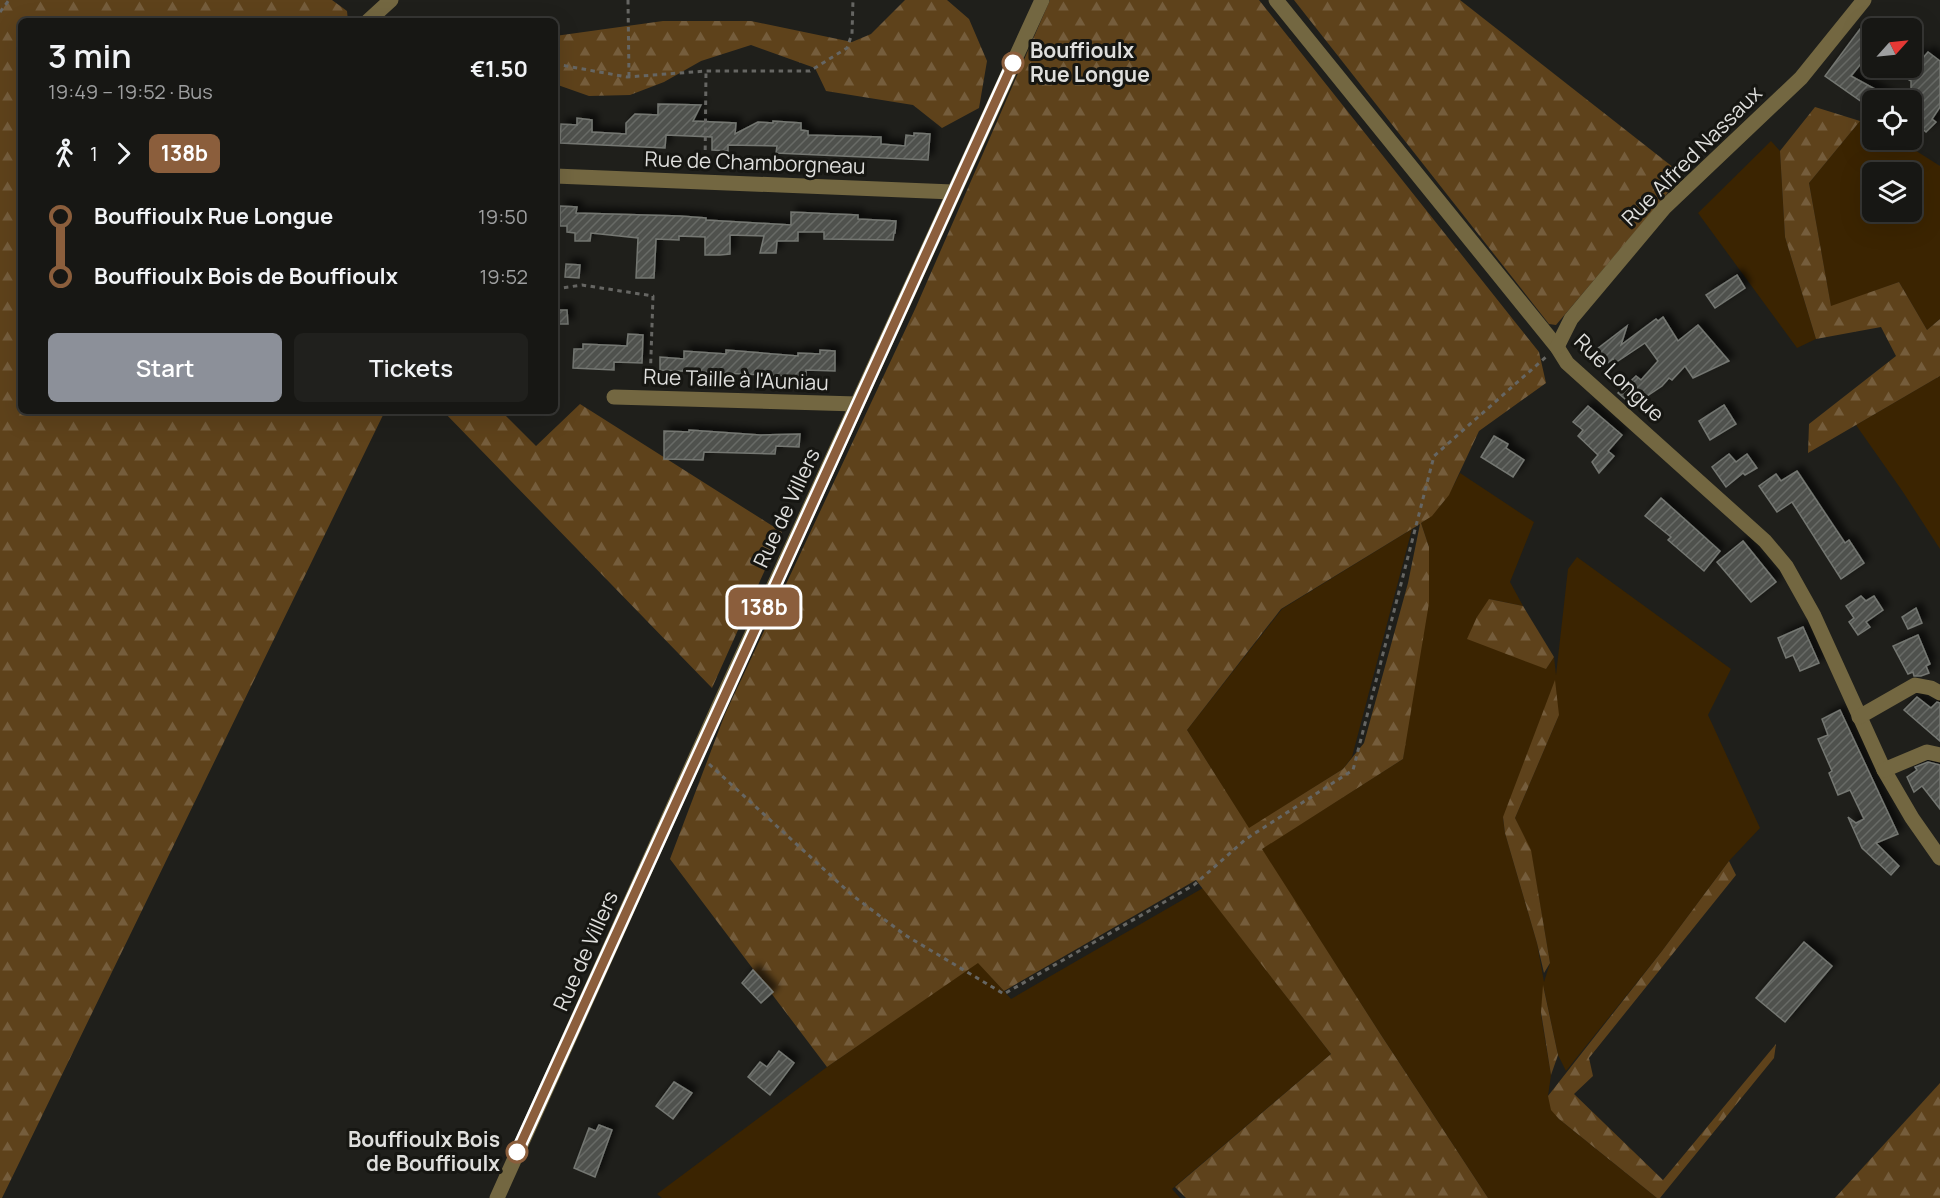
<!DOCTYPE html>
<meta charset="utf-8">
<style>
:root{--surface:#171714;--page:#20201d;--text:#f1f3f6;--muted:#9e9fa0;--line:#363634;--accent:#8c9099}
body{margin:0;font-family:Manrope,sans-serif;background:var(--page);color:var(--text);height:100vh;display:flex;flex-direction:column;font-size:22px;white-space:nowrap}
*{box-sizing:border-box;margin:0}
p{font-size:20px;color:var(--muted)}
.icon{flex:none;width:33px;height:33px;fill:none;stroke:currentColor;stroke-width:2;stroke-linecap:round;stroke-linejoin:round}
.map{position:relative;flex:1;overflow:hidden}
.sheet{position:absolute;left:18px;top:18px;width:540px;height:396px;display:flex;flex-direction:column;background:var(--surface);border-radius:9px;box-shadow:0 6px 24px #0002,0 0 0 2px var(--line)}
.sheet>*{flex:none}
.badge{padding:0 12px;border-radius:9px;font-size:21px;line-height:39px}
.needle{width:39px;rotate:63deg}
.controls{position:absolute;left:1862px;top:18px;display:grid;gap:12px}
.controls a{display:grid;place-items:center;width:60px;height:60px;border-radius:9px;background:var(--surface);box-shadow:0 6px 24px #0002,0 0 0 2px var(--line);font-size:30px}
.map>.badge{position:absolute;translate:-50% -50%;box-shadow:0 0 0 3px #fff}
.legs{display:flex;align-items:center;gap:9px;height:66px;padding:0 30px;font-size:20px}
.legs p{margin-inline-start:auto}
.overview{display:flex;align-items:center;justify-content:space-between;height:102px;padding:0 30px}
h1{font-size:33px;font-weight:600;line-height:45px}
.action{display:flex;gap:12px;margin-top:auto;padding:12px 30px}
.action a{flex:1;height:69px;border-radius:9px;background:var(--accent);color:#fff;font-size:24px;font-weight:600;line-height:69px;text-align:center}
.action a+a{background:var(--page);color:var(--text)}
ul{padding:0 30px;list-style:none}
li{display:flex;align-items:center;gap:21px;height:60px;font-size:22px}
li i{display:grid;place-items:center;width:9px;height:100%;margin:0 8px;background:currentColor}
li i::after{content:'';width:15px;height:15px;margin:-8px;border:4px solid;border-radius:50%;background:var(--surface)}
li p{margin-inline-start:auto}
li:first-child i{background:linear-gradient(#0000 50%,currentColor 0)}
li:last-child i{background:linear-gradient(currentColor 50%,#0000 0)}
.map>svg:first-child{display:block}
.green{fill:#3b2401;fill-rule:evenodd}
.forest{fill:url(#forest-firs);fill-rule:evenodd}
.building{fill:url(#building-hatch);stroke:#747772;stroke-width:1.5;filter:url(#shadow)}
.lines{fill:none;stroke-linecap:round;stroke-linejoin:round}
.path{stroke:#666663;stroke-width:3;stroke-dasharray:4.5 4.5;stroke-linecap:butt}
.minor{stroke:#736741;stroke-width:15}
.line-1-casing{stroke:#fff;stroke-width:14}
.line-1{stroke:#8b5e3c;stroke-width:9}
.stop-1-dot{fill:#fff;stroke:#8b5e3c;stroke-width:3}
.labels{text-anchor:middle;stroke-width:6;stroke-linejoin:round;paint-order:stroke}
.stop-label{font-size:21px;font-weight:bold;fill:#dfdfdd;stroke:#161612;text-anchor:start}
.street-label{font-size:21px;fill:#dfdfdd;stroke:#161612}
</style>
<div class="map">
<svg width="1940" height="1198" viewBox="0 0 1940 1198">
<defs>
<pattern id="forest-firs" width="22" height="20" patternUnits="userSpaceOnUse" patternTransform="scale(1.5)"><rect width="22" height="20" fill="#5e421b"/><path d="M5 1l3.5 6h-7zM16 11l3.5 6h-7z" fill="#755d3c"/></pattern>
<pattern id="building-hatch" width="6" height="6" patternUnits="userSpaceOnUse" patternTransform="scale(1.5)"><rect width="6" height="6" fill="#4f514d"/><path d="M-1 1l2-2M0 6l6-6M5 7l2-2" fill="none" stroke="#686a66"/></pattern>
<filter id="shadow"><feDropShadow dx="5.5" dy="-5.5" stdDeviation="3" flood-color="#0009"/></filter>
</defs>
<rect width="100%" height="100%" fill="#1f1f1b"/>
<g class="green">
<path d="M1860 121 1872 122V140H1899L1940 166V319L1927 330 1899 282 1831 307 1809 183ZM1872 172H1911V212H1872Z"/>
<path d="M1771 141 1780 151 1785 237 1816 339 1797 348 1698 213Z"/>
<path d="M1940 376V549L1903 492 1856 425Z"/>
<path d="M1460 473 1534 522 1510 582 1523 606 1489 599 1546 669 1554 657 1556 675 1568 569 1577 557 1731 669 1708 715 1760 828 1729 861 1662 951 1566 1071 1558 1055 1544 989 1541 1015 1551 1075 1548 1096 1559 1119 1657 1198H1488L1381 1035 1261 849 1403 759 1429 547 1421 523C1440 511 1450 493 1460 473ZM1559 715 1515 818 1531 853 1550 963 1544 982 1537 943 1505 833 1503 818Z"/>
<path d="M1412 529 1352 757 1343 769 1249 829 1187 730 1282 609Z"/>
<path d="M1203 888 1331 1054 1172 1189 1180 1198H662L657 1194 827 1067 978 962 1011 999Z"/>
</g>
<g class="forest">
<path d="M0 0H332L347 11 348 21H21V411H385L2 1198H0Z"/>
<path d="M905 0H947L969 19 987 61 979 108 942 128 913 105 826 91 815 68 751 45 701 61 664 82 630 95 589 96 555 84V36L663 21H751L852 42 871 34Z"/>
<path d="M1050 0H1259L1539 352 1546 383 1479 431 1449 495 1432 516 1421 523 1429 547V603L1403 759 1262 849 1381 1035 1488 1198H1186L1175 1187 1331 1054 1196 880 1004 991 978 963 827 1067 670 859 725 714 916 307ZM1420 524 1408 583 1364 743 1343 769 1249 828 1187 730 1281 609Z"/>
<path d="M1294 0H1460L1683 175 1556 325 1549 324Z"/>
<path d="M1815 107 1860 121 1809 183 1831 306 1899 282 1927 330 1940 319V376L1808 453 1809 424 1896 356 1881 327 1816 339 1785 237 1780 151Z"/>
<path d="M580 404 782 532 712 688 443 411H501L536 446Z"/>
<path d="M1489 599 1523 606 1554 657 1546 669 1467 639 1477 617Z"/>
<path d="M1555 680 1559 715 1515 818 1531 850 1550 963 1544 973 1537 943 1505 833 1503 817Z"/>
<path d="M1729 861 1736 875 1589 1058 1593 1076 1574 1094 1663 1180 1776 1044 1774 1058 1660 1198H1657L1559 1119 1551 1110 1548 1096 1662 951Z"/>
<path d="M1543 985 1558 1055 1551 1075 1541 1012Z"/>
<path d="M1940 1083V1198H1835Z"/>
</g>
<g class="building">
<path d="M1863 25 1872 31V50L1851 76 1895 100H1872V109L1825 76Z"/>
<path d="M1911 50 1923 58 1928 52 1940 61V107L1932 119 1936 122 1926 132 1911 119V81L1890 68H1911Z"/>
<path d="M658 104 701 105 693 121 736 123 735 134 758 122 773 123V121L801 123V130L808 131V135L881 137V144L905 146 906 135 914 136V133L930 134 928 160 776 153 777 146 728 145V151L712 150V137L666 135 665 148 560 143 561 124 577 125V118L592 120V132L626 134V123L635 114 658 115Z"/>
<path d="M560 206 577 207 576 213 680 216 706 218V220L791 225V212L858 215V219L896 221 895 233H894L893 240 824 239V232H798V241H777L776 253H760L764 236 730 235V254L720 255H705V237L679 236V240L656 239 654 278H636L638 238 591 233 590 241H575V233L567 232V226H560Z"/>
<path d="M566 264 580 265 579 278 565 277Z"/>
<path d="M1737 275 1745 288 1715 308 1706 295Z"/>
<path d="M555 310H567L568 324H555Z"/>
<path d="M1663 317 1678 341 1698 325 1729 361 1693 378 1685 366 1672 380 1669 378 1662 386 1647 396 1643 392 1631 404 1618 393 1636 376 1641 380 1658 361 1645 343 1615 363 1613 359 1602 367 1592 353 1627 326 1621 345 1656 319 1658 321Z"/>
<path d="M628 334 643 335 642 363 614 362V370L573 368 574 349H583V344L627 346Z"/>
<path d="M726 350 798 356V353L820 354V350L835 351V371L806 370V377L660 370V357L684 359V351L726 354Z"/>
<path d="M1724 405 1736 424 1710 440 1699 421Z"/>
<path d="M1588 406 1622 435 1608 451 1614 456 1599 473 1592 462 1598 455 1578 436 1583 430 1573 422Z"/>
<path d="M689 430 760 435 800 434 799 447 776 446 775 454 704 452 703 460 664 459V431L689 432Z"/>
<path d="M1494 436 1508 444 1506 448 1524 460 1513 477 1481 457Z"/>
<path d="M1729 454 1736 462 1747 454 1757 468 1745 475 1743 473 1726 487 1712 467Z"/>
<path d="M1797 471 1845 543 1849 540 1864 563 1841 579 1792 502 1777 512 1759 486 1776 474 1781 481Z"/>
<path d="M1661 498 1720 551 1704 571 1668 540 1671 537 1645 516Z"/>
<path d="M1743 541 1776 582 1751 602 1717 562Z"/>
<path d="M1861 596 1866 601 1874 596 1883 610 1866 622 1870 627 1858 635 1849 622 1854 618 1846 606Z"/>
<path d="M1916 608 1922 623 1908 629 1902 617Z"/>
<path d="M1803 627 1819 663 1800 671 1793 655 1786 658 1778 638Z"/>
<path d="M1918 635 1930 664 1926 666 1929 673 1921 676H1914L1913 672 1908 674 1893 646Z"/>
<path d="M1917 697 1931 708 1937 702 1940 703V741L1904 710Z"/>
<path d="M1840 710 1898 834 1876 843 1899 866 1891 875 1862 848 1848 817 1856 823 1864 819 1850 790 1838 795 1829 773 1832 771 1818 739 1828 735 1822 719Z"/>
<path d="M1928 762 1940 765V809L1922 786 1914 792 1907 777 1917 770 1915 767Z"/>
<path d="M1804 942 1832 966 1785 1022 1756 998Z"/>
<path d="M753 970 773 992 761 1003 742 983Z"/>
<path d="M779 1051 794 1063 770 1095 748 1077 760 1062 767 1067Z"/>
<path d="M674 1082 692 1093 673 1119 656 1106Z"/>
<path d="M599 1125 612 1130 595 1177 574 1168 589 1128 596 1131Z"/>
</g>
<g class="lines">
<g class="path">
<path d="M628 0 629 77"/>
<path d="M0 12 9 0"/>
<path d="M555 64 627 77 706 71H810L847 48 852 34 853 0"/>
<path d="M705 168 706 71"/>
<path d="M555 289 582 285 653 296 650 384"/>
<path d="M709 764 852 895 905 935 1004 994 1194 885 1246 839 1353 770 1434 456 1547 356"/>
</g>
<g class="minor">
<path d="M1276 0 1557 347 1567 363 1765 541 1786 566 1814 616 1884 770 1912 818 1940 858"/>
<path d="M368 21 391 0"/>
<path d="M555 176 953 192"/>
<path d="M1557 347 1571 319 1665 207 1801 78 1864 0"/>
<path d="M614 397 857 404"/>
<path d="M1859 717 1915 685 1931 688 1940 693"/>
<path d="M1884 770 1927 752 1940 755"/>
<path d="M497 1198 723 697 1042 0"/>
</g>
</g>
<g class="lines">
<defs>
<path id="line-1" d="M517 1152 1013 63"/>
</defs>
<use href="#line-1" class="line-1-casing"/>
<use href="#line-1" class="line-1"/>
</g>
<g class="stop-1-dot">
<circle cx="1013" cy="63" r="10"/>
<circle cx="517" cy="1152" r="10"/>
</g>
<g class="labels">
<g class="stop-label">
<text x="1030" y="58">Bouffioulx<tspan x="1030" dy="24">Rue Longue</tspan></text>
<text x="500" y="1147" text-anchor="end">Bouffioulx Bois<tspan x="500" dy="24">de Bouffioulx</tspan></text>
</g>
<g class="street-label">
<text transform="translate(1692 156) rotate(-45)" y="7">Rue Alfred Nassaux</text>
<text transform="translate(755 163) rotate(2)" y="7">Rue de Chamborgneau</text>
<text transform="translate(1619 378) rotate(44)" y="7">Rue Longue</text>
<text transform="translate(736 380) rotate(2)" y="7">Rue Taille à l'Auniau</text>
<text transform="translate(787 508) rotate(-65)" y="7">Rue de Villers</text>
<text transform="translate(586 951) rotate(-66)" y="7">Rue de Villers</text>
</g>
</g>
</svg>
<div class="controls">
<a><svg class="needle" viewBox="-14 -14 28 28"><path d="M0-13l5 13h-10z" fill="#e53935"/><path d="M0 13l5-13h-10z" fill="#9e9fa0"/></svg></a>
<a><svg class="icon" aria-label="locate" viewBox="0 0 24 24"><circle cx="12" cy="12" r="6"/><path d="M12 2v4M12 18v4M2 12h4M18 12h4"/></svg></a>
<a><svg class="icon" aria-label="layers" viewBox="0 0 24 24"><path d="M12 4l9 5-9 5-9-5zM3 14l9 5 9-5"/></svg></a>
</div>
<b class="badge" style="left:764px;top:607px;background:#8b5e3c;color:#fff">138b</b>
<section class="sheet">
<div class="overview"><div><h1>3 min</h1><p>19:49 – 19:52 · Bus</p></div><b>€1.50</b></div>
<div class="legs"><svg class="icon" aria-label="walk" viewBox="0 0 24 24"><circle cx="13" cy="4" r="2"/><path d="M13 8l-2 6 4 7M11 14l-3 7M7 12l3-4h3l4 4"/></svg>1<svg class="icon" aria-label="forward" viewBox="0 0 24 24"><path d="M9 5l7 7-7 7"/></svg><b class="badge" style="background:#8b5e3c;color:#fff">138b</b></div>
<ul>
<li><i style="color:#8b5e3c"></i><b>Bouffioulx Rue Longue</b><p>19:50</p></li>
<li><i style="color:#8b5e3c"></i><b>Bouffioulx Bois de Bouffioulx</b><p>19:52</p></li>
</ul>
<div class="action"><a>Start</a><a>Tickets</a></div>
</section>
</div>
